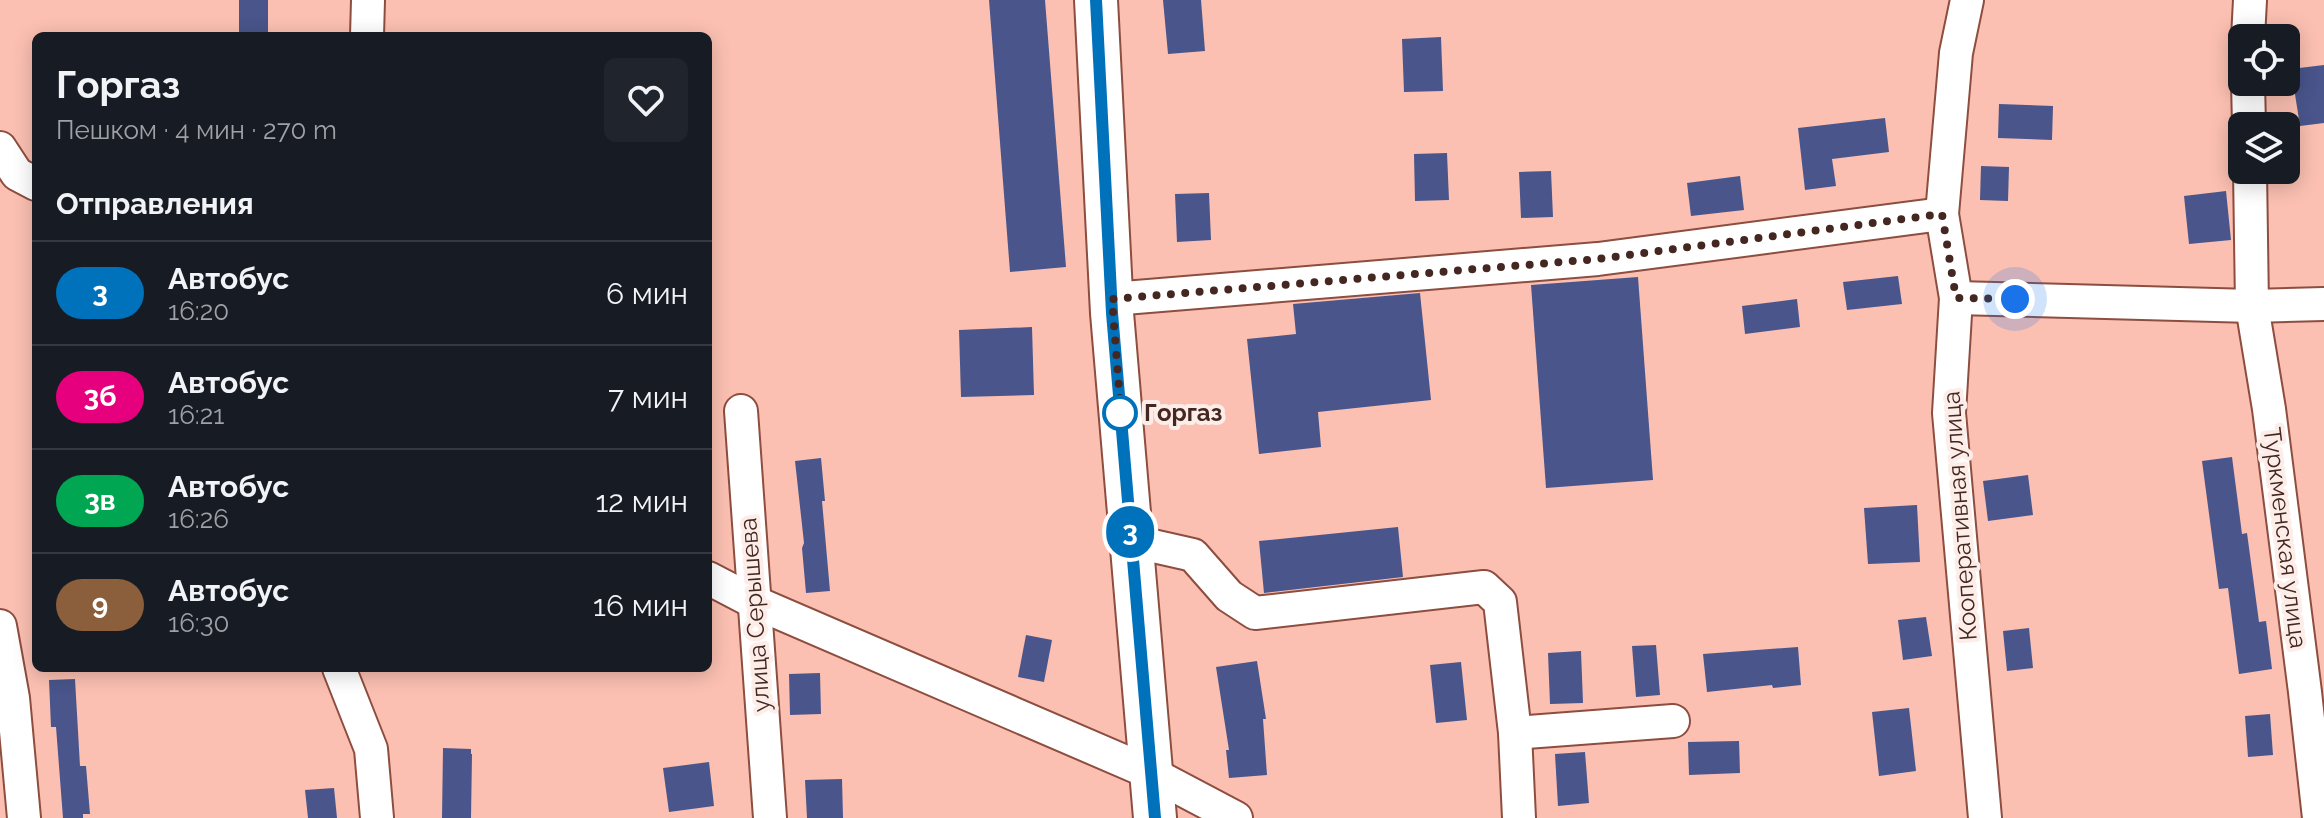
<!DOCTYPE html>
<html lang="ru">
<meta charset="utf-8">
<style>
:root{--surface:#171b24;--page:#20242c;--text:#f1f3f6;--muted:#9ea1a6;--line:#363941}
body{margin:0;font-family:Raleway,sans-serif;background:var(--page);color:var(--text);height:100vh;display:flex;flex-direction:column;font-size:30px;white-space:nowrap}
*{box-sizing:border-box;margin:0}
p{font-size:26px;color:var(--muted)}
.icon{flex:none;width:44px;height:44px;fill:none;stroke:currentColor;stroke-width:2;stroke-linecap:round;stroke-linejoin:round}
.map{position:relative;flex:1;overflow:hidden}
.panel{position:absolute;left:32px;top:32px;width:680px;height:640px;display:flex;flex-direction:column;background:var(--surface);border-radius:12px;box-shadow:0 4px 20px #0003}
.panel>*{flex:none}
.badge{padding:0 16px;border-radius:26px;font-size:28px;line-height:52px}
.tools{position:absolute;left:2228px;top:24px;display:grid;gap:16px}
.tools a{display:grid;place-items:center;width:72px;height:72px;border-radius:12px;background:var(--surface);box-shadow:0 4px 20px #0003;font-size:40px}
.you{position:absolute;width:40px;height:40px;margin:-20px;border:6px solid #fff;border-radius:50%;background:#1a73e8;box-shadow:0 0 0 12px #1a73e833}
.map>.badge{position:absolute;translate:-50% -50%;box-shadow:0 0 0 4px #fff}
h2{padding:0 24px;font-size:30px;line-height:72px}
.round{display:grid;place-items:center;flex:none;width:84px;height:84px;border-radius:12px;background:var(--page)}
.head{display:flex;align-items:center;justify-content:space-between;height:136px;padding:0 24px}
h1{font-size:38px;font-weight:700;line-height:60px}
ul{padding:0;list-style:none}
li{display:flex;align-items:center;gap:24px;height:104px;padding:0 24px;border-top:2px solid var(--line)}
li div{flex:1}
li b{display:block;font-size:30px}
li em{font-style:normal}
li .badge{min-width:88px;font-weight:700;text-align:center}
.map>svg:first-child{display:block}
.building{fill:#49558b}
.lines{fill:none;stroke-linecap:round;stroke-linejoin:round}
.minor-casing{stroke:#8d4d3f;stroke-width:36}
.major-casing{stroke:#8d4d3f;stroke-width:46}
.minor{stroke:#fff;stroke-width:32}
.major{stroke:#fff;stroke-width:42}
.line-casing{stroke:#fff;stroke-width:18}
.line{stroke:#0072bc;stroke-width:12}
.walk{stroke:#442721;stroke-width:8;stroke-dasharray:0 14.4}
.stop-dot{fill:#fff;stroke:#0072bc;stroke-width:4}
.labels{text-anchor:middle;stroke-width:8;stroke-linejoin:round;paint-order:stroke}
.stop-label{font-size:24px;font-weight:bold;fill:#442721;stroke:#fdede9;text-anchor:start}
.street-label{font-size:24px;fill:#442721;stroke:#fdede9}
</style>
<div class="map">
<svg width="2324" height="818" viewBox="0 0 2324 818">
<rect width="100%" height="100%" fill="#fbc0b2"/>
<g class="building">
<rect x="239" y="0" width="29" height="36"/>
<path d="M989 0H1045L1066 267 1010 272Z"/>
<path d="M1163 0H1201L1205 51 1168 54Z"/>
<path d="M1441 37 1443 91 1404 92 1402 39Z"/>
<path d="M2324 65V123L2300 126 2291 69Z"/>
<path d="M1999 104 2053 106 2052 140 1998 138Z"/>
<path d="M1885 118 1889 152 1832 159 1836 186 1805 190 1798 128Z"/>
<path d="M1447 153 1449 200 1415 201 1414 154Z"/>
<path d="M1981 166 2009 167 2008 201 1980 200Z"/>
<path d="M1551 171 1553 217 1521 218 1519 172Z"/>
<path d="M1740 176 1744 210 1691 216 1687 183Z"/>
<path d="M2226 191 2231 240 2189 244 2184 196Z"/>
<path d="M1209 193 1211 240 1177 242 1175 194Z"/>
<path d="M1898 276 1902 304 1847 310 1843 282Z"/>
<path d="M1638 277 1653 480 1546 488 1531 285Z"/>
<path d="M1420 293 1431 400 1318 412 1321 447 1259 454 1247 339 1296 334 1293 304Z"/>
<path d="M1797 299 1800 327 1745 334 1742 306Z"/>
<path d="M1032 327 1034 395 961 397 959 330Z"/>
<path d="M2232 457 2242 534 2247 533 2259 622 2266 621 2272 669 2239 674 2228 588 2219 589 2202 461Z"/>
<path d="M821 458 825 501H822L830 591 806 593 802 548 804 543 795 461Z"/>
<path d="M2028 475 2033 515 1988 521 1983 481Z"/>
<path d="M1917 505 1920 562 1868 564 1864 508Z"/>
<path d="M1398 527 1403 577 1264 593 1259 541Z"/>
<path d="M1926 617 1932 656 1903 660 1898 620Z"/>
<path d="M2029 628 2033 668 2007 671 2003 631Z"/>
<path d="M1026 635 1052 640 1044 682 1018 677Z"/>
<path d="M1656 645 1660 695 1636 697 1632 646Z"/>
<path d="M1798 647 1801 685 1773 688 1772 685 1707 692 1703 654Z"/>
<path d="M1581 651 1583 703 1550 704 1548 653Z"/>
<path d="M1257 661 1266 719H1263L1267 775 1229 778 1226 750H1229L1216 667Z"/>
<path d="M1461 662 1467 720 1436 723 1430 665Z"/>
<path d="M820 673 821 714 790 715 789 674Z"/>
<path d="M75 679 80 766H86L90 814H83V818H63L56 727H51L49 680Z"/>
<path d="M1909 708 1916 771 1879 776 1872 712Z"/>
<path d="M2270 714 2273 755 2248 757 2245 716Z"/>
<path d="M1739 741 1740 773 1689 775 1688 742Z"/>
<path d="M443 748 471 749V754H472L471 818H442Z"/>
<path d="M1585 752 1589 803 1558 806 1555 754Z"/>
<path d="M709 762 714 806 669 812 663 768Z"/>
<path d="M842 779 843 818H807L805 780Z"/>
<path d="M334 788 337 818H308L305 790Z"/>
</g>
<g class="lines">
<defs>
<g id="minor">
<path d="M1967 0 1956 53 1942 214 1956 298 1949 413 1985 818"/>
<path d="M367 36 368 0"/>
<path d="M2248 38 2250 0"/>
<path d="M2248 82 2249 126"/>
<path d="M0 148 17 174 36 184"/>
<path d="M2250 170 2252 306 2269 409 2305 692 2319 818"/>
<path d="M1956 298 2252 306 2324 304"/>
<path d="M1112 299 1598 259 1942 214"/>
<path d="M741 411 770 818"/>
<path d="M1131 541 1193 555 1229 596 1255 613 1484 587 1500 602 1515 733 1519 818"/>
<path d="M708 578 754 602 1151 773 1236 818"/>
<path d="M0 626 13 698 24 818"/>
<path d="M339 668 371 749 377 818"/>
<path d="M1515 733 1673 721"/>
</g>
<path id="major" d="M1096 0 1112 313 1155 818"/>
</defs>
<use href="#minor" class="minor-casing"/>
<use href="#major" class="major-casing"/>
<use href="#minor" class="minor"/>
<use href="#major" class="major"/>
</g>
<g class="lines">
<defs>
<path id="line" d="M1096 0 1112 313 1155 818"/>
</defs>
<use href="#line" class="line-casing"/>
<use href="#line" class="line"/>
<path class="walk" d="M1120 413 1122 427 1112 299 1598 259 1942 214 1956 298 2015 299"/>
</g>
<circle class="stop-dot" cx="1120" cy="413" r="16"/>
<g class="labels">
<g class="stop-label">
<text x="1144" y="421">Горгаз</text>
</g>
<g class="street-label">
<text transform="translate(1960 516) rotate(-94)" y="8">Кооперативная улица</text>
<text transform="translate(2285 538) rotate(83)" y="8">Туркменская улица</text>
<text transform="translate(755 615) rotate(-94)" y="8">улица Серышева</text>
</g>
</g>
</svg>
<div class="tools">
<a><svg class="icon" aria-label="locate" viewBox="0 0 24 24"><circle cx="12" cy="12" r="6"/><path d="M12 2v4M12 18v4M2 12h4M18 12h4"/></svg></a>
<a><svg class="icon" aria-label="layers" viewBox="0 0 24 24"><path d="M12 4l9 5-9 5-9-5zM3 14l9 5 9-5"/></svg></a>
</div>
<div class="you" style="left:2015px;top:299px"></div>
<b class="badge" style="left:1130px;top:532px;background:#0072bc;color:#fff">3</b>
<section class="panel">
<div class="head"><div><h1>Горгаз</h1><p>Пешком · 4 мин · 270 m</p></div><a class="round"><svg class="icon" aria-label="heart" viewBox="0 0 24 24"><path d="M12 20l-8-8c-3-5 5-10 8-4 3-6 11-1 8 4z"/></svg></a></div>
<h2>Отправления</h2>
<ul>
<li><span class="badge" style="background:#0072bc;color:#fff">3</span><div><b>Автобус</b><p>16:20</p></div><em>6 мин</em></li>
<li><span class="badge" style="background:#e6007e;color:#fff">3б</span><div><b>Автобус</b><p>16:21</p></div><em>7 мин</em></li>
<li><span class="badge" style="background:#00a651;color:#fff">3в</span><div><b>Автобус</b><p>16:26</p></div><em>12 мин</em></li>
<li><span class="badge" style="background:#8b5e3c;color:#fff">9</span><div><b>Автобус</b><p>16:30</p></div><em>16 мин</em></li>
</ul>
</section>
</div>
